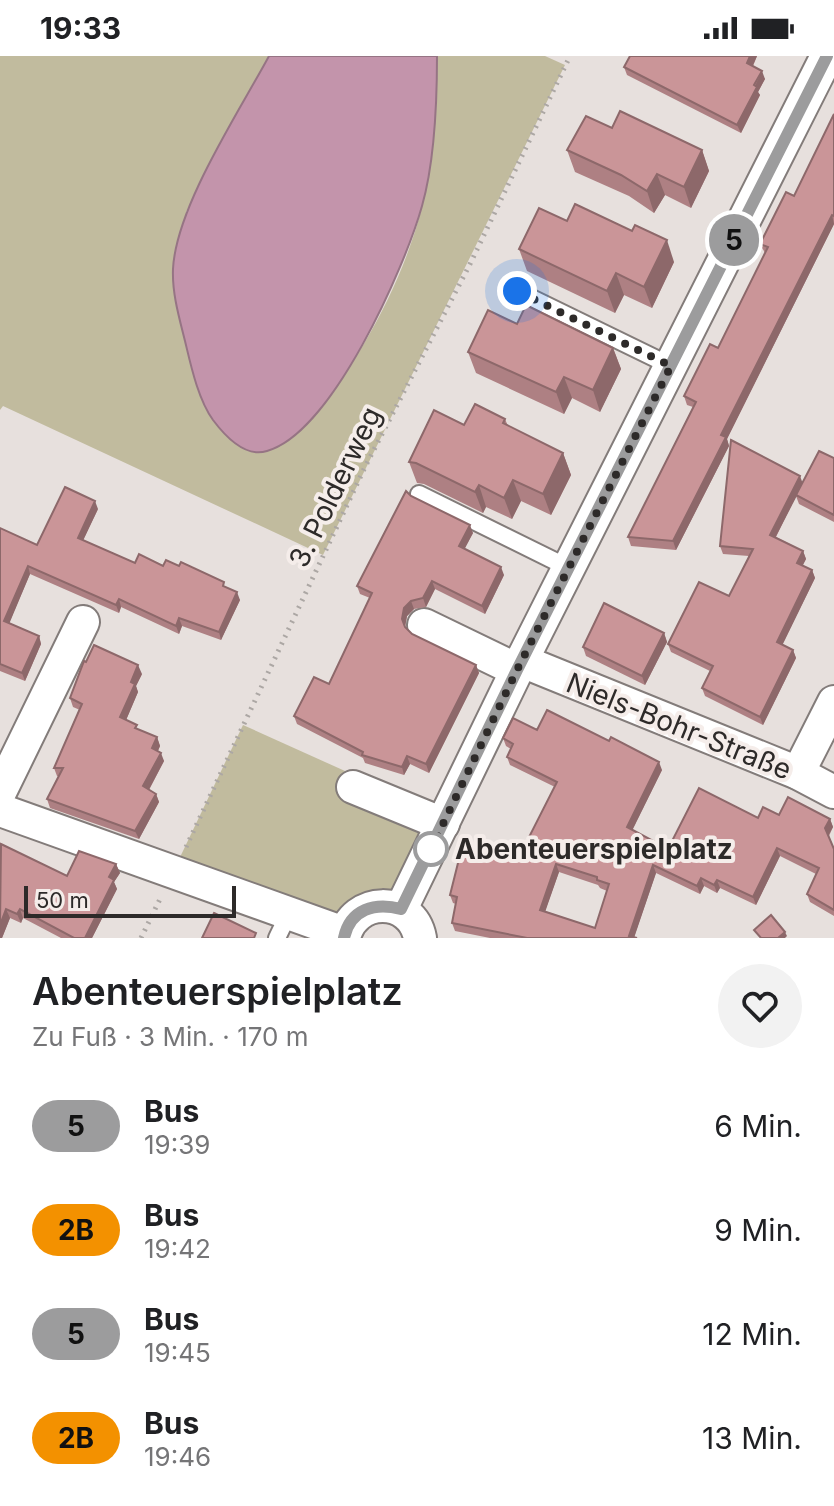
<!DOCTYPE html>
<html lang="de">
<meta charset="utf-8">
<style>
:root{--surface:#fff;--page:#f2f2f2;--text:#202124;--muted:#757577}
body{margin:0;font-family:Inter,sans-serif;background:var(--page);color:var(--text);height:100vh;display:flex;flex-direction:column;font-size:30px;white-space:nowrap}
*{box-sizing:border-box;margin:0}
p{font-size:26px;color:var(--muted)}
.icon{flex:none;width:44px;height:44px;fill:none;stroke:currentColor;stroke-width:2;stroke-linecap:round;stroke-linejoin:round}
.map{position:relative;height:882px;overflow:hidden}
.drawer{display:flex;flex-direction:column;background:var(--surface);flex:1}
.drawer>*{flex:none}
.badge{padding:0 16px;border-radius:26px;font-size:28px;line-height:52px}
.scale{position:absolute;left:24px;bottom:20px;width:212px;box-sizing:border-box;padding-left:8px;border:4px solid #2d2a29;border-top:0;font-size:22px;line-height:28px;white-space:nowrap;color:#2d2a29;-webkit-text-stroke:6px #f5edea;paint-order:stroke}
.you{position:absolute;width:40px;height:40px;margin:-20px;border:6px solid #fff;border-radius:50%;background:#1a73e8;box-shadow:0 0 0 12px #1a73e833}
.map>.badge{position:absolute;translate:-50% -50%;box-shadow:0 0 0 4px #fff}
.round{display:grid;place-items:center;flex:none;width:84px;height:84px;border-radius:42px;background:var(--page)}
.overview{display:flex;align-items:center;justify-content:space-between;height:136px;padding:0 32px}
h1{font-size:38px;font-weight:600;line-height:60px}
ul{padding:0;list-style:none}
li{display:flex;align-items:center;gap:24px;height:104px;padding:0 32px}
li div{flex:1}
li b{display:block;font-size:30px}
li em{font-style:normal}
li .badge{min-width:88px;font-weight:700;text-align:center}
.status{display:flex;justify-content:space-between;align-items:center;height:56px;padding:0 40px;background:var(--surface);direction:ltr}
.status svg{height:22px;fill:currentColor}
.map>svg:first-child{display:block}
.green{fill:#c1bb9e}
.water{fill:#c394ab;stroke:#967484;stroke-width:2}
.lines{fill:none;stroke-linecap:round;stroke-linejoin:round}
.service-casing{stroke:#837c7a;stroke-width:20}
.minor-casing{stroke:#837c7a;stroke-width:36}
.path{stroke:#aca7a4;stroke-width:5;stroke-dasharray:2 6;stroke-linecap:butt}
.service{stroke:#fff;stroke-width:16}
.minor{stroke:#fff;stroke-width:32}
.wall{fill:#ae8083;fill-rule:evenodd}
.shaded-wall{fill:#8d686a}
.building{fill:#ca9598;stroke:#8d686a;stroke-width:2;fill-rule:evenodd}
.line-casing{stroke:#fff;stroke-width:18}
.line{stroke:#9c9c9d;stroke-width:12}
.walk{stroke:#2d2a29;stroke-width:8;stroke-dasharray:0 14.4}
.stop-dot{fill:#fff;stroke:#9c9c9d;stroke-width:4}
.labels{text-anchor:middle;stroke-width:8;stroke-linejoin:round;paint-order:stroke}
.street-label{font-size:28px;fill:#2d2a29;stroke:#f5edea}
.stop-label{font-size:28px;font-weight:bold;fill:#2d2a29;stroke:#f5edea;text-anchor:start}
</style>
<div class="status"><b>19:33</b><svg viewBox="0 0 49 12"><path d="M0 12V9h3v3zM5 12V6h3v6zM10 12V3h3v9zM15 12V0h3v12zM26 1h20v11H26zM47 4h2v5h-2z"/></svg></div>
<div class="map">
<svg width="834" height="882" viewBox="0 0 834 882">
<rect width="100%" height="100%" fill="#e7e0dd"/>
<g class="green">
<path d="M0 0H269L186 156 305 369C359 307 403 228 423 147 434 101 437 48 437 0H545L565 9 323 499 3 350 0 354Z"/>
<path d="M243 669 447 761 401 853 352 863 172 818Z"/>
</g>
<path class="water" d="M269 0H437C437 44 434 108 422 150 405 211 332 377 267 395 245 402 225 380 213 364 198 343 191 310 185 285 179 261 172 237 173 213 176 151 239 56 269 0Z"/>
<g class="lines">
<defs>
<g id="service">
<path d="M517 235 671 310"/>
<path d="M419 438 569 512"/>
<path d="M277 882 289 857"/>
</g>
<g id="minor">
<path d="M424 569 517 614"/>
<path d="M522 605 798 717 834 736"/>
<path d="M798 717 834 646"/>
<path d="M353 731 443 768"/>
<path d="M0 736 83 566"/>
<path d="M0 754 344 877"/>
<path d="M401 853 517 614 827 0"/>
<path d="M344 882C353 840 412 839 420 882"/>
</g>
</defs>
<use href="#service" class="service-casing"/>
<use href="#minor" class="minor-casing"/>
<g class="path">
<path d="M186 791 365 411 470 208 570 0"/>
<path d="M141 882 160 843"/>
</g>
<use href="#service" class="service"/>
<use href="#minor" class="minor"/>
</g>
<g class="wall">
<path d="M630 0H757L753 10 765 23 758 36 760 39 741 77 627 19 624 11Z"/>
<path d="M834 58V168L727 383 729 390 676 494 631 490 628 481 693 351 687 349 684 340 718 292 765 197 760 188 794 140Z"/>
<path d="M612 72 702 94 709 115 691 152 665 139 654 157 629 140 575 116 567 94Z"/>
<path d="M567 165 674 206 652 252 624 239 615 257 527 215 519 193Z"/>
<path d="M517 268 613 292 621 313 600 356 572 342 564 358 476 317 468 296Z"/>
<path d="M505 363 508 370 563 397 571 419 551 459 521 445 512 463 486 451 483 457 424 428 417 427 409 406 464 369Z"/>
<path d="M834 402V466L799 448 796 440 776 481 803 495 806 503 802 510 812 514 815 522 782 589 793 594 796 602 763 669 705 640 702 632 710 615 671 596 668 588 729 540 749 500 723 498 720 490Z"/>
<path d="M411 440 473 477 464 493 504 519 485 558 435 533 426 551 414 553 407 560 405 571 412 578 476 609 479 617 429 717 410 708 404 719 365 707 363 702 297 668 294 660 329 628 370 542 360 538 357 530Z"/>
<path d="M98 453 83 484 135 507 163 510 226 532 240 544 221 584 182 570 179 578 121 551 119 557 30 518 9 567 39 580 41 588 25 625 0 615V472L37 489Z"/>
<path d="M664 577 667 586 645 629 586 600 583 591Z"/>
<path d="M142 618 136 630 138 636 126 664 138 673 157 681 160 690 158 695 164 705 149 734 156 738 159 746 139 783 50 752 47 743 58 720H57L54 712 80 654 73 651 70 642Z"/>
<path d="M537 674 662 714 632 774 668 793 758 762 779 759 830 763 833 771 829 780 834 793V860L810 846 807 838 816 818 780 800 756 849 720 832 717 837 704 830 700 838 656 817 634 881 637 882H490L455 875 452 867 456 848 453 847 450 839 521 797 555 731 510 709 507 701 511 693 506 690 503 682ZM559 816 598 829 600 832 607 835 595 872 545 855Z"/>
<path d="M0 789 67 820 116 808 120 817 114 826 117 833 92 882H61L23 862 21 867 10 862 2 882H0Z"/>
</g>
<g class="shaded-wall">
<path d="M750 0H757L750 16 747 7Z"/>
<path d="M762 15 765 23 758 36 760 39 741 77 737 69Z"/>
<path d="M702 94 709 115 691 152 684 131Z"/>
<path d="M657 118 665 139 654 157 647 135Z"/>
<path d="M832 159 834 168 727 383 729 390 676 494 673 485 721 379Z"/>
<path d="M667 184 674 206 652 252 644 231Z"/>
<path d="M616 217 624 239 615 257 607 235Z"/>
<path d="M613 292 621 313 600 356 593 334Z"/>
<path d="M564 321 572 342 564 358 556 336Z"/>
<path d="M563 397 571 419 551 459 543 438Z"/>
<path d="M800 420 803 428 773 486 770 479Z"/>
<path d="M513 424 521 445 512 463 504 442Z"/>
<path d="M479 429 486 451 483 457 475 436Z"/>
<path d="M95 445 98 453 81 489 78 482Z"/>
<path d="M470 469 473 477 462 498 459 490Z"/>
<path d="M803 495 806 503 800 515 797 507Z"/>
<path d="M28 510 30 518 7 573 4 565Z"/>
<path d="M501 511 504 519 485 558 482 550Z"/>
<path d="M812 514 815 522 780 594 777 586Z"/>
<path d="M432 525 435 533 426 551 423 542Z"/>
<path d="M237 536 240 544 221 584 219 576Z"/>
<path d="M119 543 121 551 119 557 116 549Z"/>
<path d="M411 545 414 553 407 560 405 571 402 563 404 552Z"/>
<path d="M179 562 182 570 179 578 176 570Z"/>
<path d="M664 577 667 586 645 629 642 620Z"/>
<path d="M39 580 41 588 25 625 22 617Z"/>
<path d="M793 594 796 602 763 669 760 661Z"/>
<path d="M138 609 142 618 136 630 138 636 124 669 120 661 131 626Z"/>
<path d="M476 609 479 617 429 717 426 708Z"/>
<path d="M157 681 160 690 155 701 152 692Z"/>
<path d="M161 697 164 705 146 739 143 730Z"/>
<path d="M407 700 410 708 404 719 402 711Z"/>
<path d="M659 706 662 714 630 779 627 771Z"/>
<path d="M156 738 159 746 139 783 135 775Z"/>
<path d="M830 763 833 771 828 780 825 772Z"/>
<path d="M777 792 780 800 756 849 753 841Z"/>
<path d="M116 808 120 817 114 826 117 833 92 882H85L109 821Z"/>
<path d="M556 808 559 816 543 862 540 854Z"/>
<path d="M653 809 656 817 634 882 629 880Z"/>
<path d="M701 822 704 830 700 838 697 830Z"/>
<path d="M717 824 720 832 717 837 714 829Z"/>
<path d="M6 853 10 862 2 882H0V869Z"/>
<path d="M20 853 23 862 21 867 17 858Z"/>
<path d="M785 876 787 880 785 882H778Z"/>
</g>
<g class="building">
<path d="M630 0H750L747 7 762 15 754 29 757 31 737 69 624 11Z"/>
<path d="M620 55 702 94 684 131 657 118 647 135 621 119 567 94 586 60 612 72Z"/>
<path d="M834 58V160L832 159 721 379 726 381 673 485 628 481 696 346 684 340 710 288 718 292 768 191 760 188 786 136 794 140Z"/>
<path d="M575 148 632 175 635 169 667 184 644 231 616 217 607 235 519 193 539 152 567 165Z"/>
<path d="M526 249 613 292 593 334 564 321 556 336 468 296 488 254 517 268Z"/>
<path d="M475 348 505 363 503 367 563 397 543 438 513 424 504 442 479 429 475 436 416 407 409 406 434 354 464 369Z"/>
<path d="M731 384 800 420 770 479 803 495 797 507 812 514 777 586 793 594 760 661 702 632 713 610 668 588 699 526 729 540 753 493 720 490Z"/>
<path d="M819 395 834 402V459L796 439Z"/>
<path d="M65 431 95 445 78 482 135 507 139 498 163 510 166 504 179 510 181 506 224 526 223 530 237 536 219 576 179 562 176 570 119 543 116 549 28 510 4 565 39 580 22 617 0 608V472L37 489Z"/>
<path d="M406 435 411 440 470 469 459 490 501 511 482 550 432 525 423 542 411 545 404 552 402 563 405 571 412 578 476 609 426 708 407 700 402 711 362 699 363 696 294 660 314 621 329 628 372 537 357 530Z"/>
<path d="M604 547 664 577 642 620 583 591Z"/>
<path d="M94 589 138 609 131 626 135 628 120 661 137 669 135 672 157 681 152 692 161 697 143 730 156 738 135 775 47 743 63 712H54L82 648 70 642 84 605 86 606Z"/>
<path d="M547 654 609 685 611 681 659 706 627 771 668 793 699 732 758 762 763 751 779 759 788 741 830 763 825 772 834 793V854L807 838 819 812 777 792 753 841 717 824 714 829 701 822 697 830 653 809 629 880 637 882H527L452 867 457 841 450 839 463 787 521 797 557 726 507 701 513 688 503 682 513 662 537 674ZM556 808 597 821V824L609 828 595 872 540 854Z"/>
<path d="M1 788 67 820 79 795 116 808 109 821 114 824 85 882H74L20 853 17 858 6 853 0 869Z"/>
<path d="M214 857 256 877 254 882H202Z"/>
<path d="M771 859 785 876 778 882H761L754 874Z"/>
</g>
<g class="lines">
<defs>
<path id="line" d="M344 882C350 853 375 846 401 853L517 614 827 0"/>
</defs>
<use href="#line" class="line-casing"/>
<use href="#line" class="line"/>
<path class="walk" d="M431 793 517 614 671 310 517 235"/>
</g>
<circle class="stop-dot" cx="431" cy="793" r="16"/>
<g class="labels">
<g class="street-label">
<text transform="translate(335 431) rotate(-64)" y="10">3. Polderweg</text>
<text transform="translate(679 670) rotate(22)" y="10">Niels-Bohr-Straße</text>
</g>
<g class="stop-label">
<text x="455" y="803">Abenteuerspielplatz</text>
</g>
</g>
</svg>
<div class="scale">50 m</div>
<div class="you" style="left:517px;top:235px"></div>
<b class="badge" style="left:734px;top:184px;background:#9c9c9d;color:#111">5</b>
</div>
<section class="drawer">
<div class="overview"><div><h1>Abenteuerspielplatz</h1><p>Zu Fuß · 3 Min. · 170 m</p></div><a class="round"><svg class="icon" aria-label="heart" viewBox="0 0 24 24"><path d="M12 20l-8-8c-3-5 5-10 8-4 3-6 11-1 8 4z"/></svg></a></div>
<ul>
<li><span class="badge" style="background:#9c9c9d;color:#111">5</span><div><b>Bus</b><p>19:39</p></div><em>6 Min.</em></li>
<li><span class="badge" style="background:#f39100;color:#111">2B</span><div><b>Bus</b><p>19:42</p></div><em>9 Min.</em></li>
<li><span class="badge" style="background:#9c9c9d;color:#111">5</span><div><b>Bus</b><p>19:45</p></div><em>12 Min.</em></li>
<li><span class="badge" style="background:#f39100;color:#111">2B</span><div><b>Bus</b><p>19:46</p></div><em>13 Min.</em></li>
</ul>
</section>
